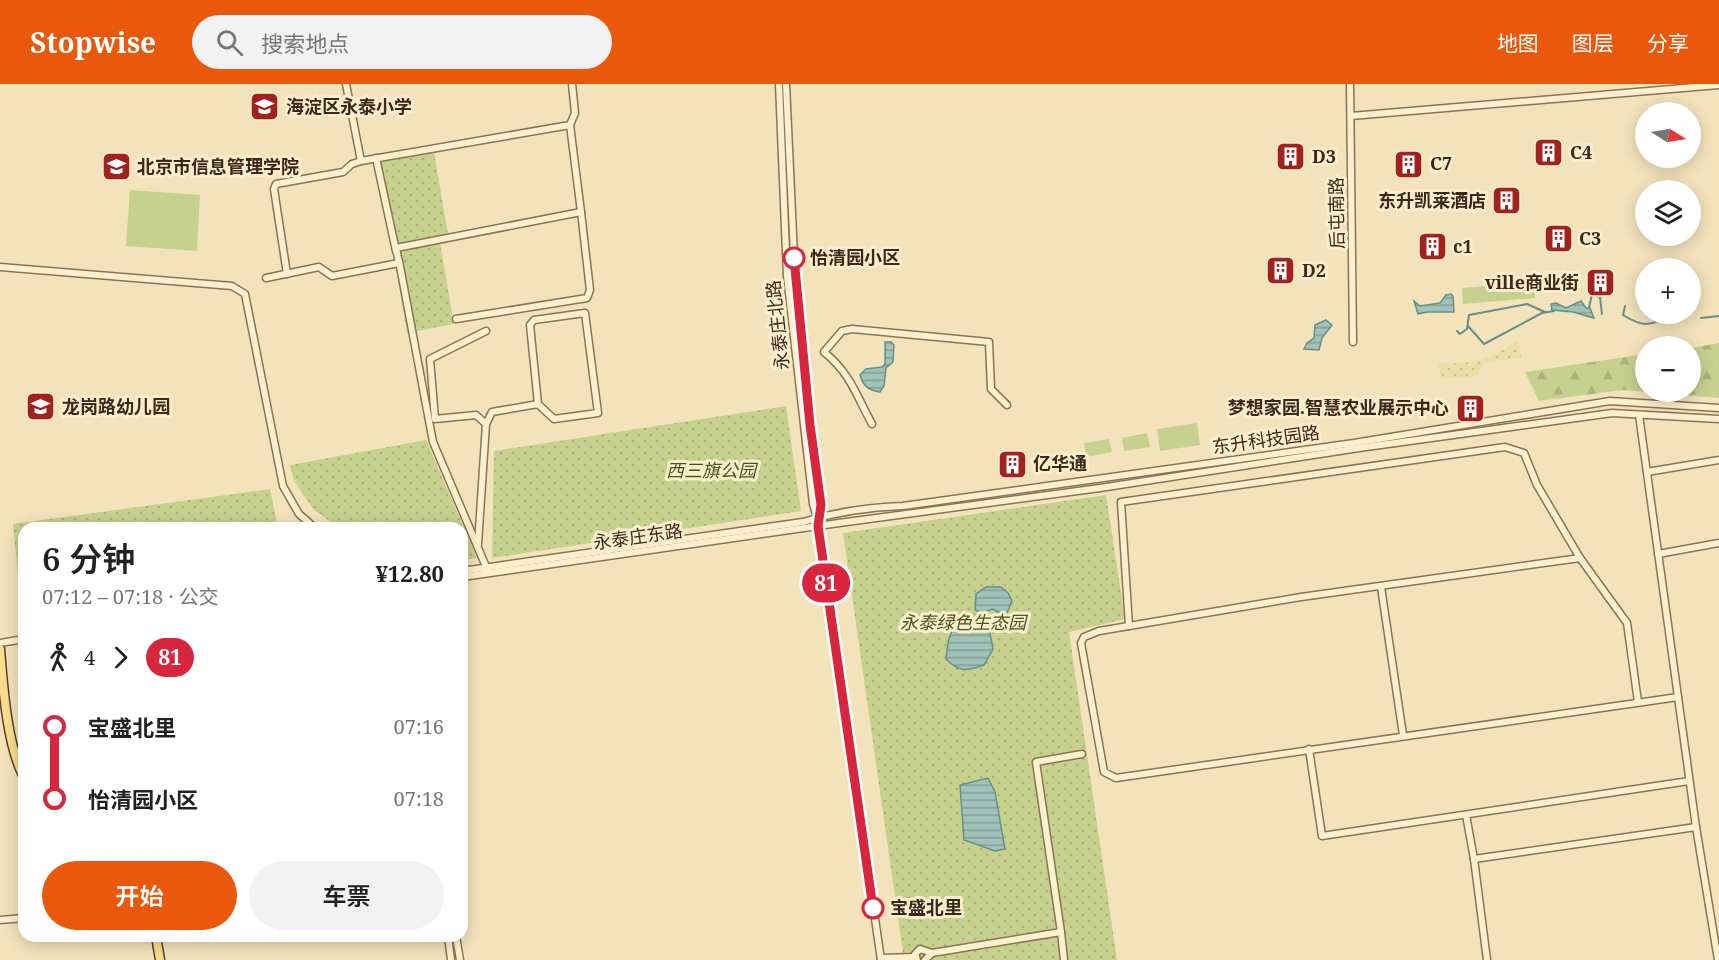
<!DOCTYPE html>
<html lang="zh">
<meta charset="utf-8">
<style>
:root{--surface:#fff;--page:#f2f2f2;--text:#222;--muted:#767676;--accent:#ea580c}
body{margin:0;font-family:"Noto Serif","Noto Sans SC",serif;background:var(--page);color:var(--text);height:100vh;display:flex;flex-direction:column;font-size:22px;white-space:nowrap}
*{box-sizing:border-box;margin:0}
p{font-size:20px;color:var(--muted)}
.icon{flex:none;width:33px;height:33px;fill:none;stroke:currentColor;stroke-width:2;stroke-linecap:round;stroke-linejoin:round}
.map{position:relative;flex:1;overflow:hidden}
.panel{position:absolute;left:18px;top:438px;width:450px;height:420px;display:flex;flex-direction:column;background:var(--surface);border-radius:18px;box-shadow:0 3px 15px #0003}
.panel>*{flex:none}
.badge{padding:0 12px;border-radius:20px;font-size:21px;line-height:39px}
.needle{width:39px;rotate:101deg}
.buttons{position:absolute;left:1635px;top:18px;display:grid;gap:12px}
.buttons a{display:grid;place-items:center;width:66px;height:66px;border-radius:50%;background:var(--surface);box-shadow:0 3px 15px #0003;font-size:30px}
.map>.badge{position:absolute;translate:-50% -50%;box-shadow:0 0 0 3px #fff}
.legs{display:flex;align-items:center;gap:9px;height:66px;padding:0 24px;font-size:20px}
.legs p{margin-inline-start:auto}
.headline{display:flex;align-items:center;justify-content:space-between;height:102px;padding:0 24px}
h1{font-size:33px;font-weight:600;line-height:45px}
.primary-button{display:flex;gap:12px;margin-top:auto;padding:12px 24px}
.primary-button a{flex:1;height:69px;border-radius:36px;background:var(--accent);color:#fff;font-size:24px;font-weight:600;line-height:69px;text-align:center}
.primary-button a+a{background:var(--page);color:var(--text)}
ul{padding:0 24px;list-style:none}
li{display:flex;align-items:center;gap:21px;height:72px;font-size:22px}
li i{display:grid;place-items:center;width:9px;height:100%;margin:0 8px;background:currentColor}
li i::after{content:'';width:15px;height:15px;margin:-8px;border:4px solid;border-radius:50%;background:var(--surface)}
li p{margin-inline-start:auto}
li:first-child i{background:linear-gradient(#0000 50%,currentColor 0)}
li:last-child i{background:linear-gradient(currentColor 50%,#0000 0)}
header{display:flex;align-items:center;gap:36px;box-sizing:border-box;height:84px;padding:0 30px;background:var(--accent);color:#fff}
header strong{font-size:28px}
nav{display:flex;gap:33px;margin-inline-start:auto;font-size:21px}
.search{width:420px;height:54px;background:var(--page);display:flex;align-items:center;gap:15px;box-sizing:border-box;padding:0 21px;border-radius:33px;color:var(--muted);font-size:22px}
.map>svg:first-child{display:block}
.farmland{fill:url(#farmland-dots)}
.forest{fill:url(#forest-firs)}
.park{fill:url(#park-dots)}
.pitch{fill:#c7d18e}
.water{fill:url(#water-rules);stroke:#669087;stroke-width:1.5}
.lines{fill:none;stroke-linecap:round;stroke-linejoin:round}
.stream{stroke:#669087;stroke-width:2}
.minor-casing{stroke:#8b7353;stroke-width:9}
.major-casing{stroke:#574028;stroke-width:11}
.minor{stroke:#fcf0ce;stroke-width:6}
.major{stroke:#fadc8d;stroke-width:8}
.line-1-casing{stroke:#fff;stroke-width:14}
.line-1{stroke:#d7263d;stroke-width:9}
.stop-1-dot{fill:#fff;stroke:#d7263d;stroke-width:3}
.labels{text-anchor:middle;stroke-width:6;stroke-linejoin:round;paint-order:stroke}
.poi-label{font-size:18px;font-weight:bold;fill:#38291a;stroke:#f9edcb;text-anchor:start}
.street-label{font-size:18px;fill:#38291a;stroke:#f9edcb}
.stop-label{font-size:18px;font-weight:bold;fill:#38291a;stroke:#f9edcb;text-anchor:start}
.park-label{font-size:18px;font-style:italic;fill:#46571e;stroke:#f9edcb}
</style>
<header>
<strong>Stopwise</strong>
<div class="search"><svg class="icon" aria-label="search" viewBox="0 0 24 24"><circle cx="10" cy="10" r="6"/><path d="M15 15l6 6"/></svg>搜索地点</div>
<nav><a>地图</a><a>图层</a><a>分享</a></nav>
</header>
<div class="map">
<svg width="1719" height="876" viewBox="0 0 1719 876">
<defs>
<pattern id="farmland-dots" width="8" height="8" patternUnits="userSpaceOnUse" patternTransform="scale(1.5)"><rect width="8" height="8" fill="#e8e0a7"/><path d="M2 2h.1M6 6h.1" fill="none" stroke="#c8c08f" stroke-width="1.8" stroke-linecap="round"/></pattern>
<pattern id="forest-firs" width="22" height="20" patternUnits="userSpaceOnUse" patternTransform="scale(1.5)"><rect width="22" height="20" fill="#c7d18e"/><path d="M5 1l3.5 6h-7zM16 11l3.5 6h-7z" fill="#acb37a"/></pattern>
<pattern id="park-dots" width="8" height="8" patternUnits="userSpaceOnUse" patternTransform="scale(1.5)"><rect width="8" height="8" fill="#c7d18e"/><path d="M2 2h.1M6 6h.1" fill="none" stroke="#acb37a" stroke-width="1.8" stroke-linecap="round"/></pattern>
<pattern id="water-rules" width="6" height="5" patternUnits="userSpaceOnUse" patternTransform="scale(1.5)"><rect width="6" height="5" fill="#a0c2b9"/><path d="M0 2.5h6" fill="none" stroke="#839e96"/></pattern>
</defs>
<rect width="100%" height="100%" fill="#f2e3bb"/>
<path class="farmland" d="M1518 257 1521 273 1485 279 1477 292 1441 295 1438 280 1474 278 1493 271Z"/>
<path class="forest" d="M1719 259V314L1623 306 1539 317 1525 288 1645 270 1646 308H1690L1691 264Z"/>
<g class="park">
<path d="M434 68 449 156 440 159 454 240 407 249 378 79Z"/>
<path d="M786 322 801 427 492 474 494 367Z"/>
<path d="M426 356 477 474 462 476V444H339L313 425 294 397 290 381Z"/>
<path d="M270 405 278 444H24L23 541 13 440Z"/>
<path d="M1106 411 1125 535 1069 548 1117 876H904L843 449Z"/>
</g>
<g class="pitch">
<path d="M130 106 200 111 197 167 126 162Z"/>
<path d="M1533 198 1535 214 1463 220 1462 204Z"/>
<path d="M1197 339 1200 361 1160 367 1157 345Z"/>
<path d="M1147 349 1150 363 1124 367 1122 354Z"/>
<path d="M1109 355 1112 368 1086 373 1084 359Z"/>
</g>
<g class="water">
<path d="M1451 210 1453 212 1454 228H1428L1418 230 1414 217 1420 222 1440 219 1446 211Z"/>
<path d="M1581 217 1586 224H1590L1594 234 1573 228 1552 226 1551 220 1556 219 1566 224Z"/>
<path d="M1326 236 1332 241 1322 254 1319 266 1304 265 1307 259 1314 254 1315 241Z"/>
<path d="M885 258H891L894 261 893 278 886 284 884 302 880 308C868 306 863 302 860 291L866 285 882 283 885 280Z"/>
<path d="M986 503H1001L1008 509 1012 517 1007 529 1009 536 1006 540H1000L997 535 1001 529 992 525 983 529 975 526 976 510Z"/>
<path d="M976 543 990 549 993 565 984 581C966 587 960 589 946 575L948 558 953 544Z"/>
<path d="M988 694 995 708 1005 765 995 767 964 756 960 701Z"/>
</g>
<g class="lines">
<g class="stream">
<path d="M1625 222 1623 231C1642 243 1652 243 1671 230"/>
<path d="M1589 224 1592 210 1600 213 1602 230"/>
<path d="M1701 234 1719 232"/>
<path d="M1468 242 1484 260 1542 229 1554 227"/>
<path d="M1457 247 1460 250 1467 245 1469 231 1527 220 1545 228"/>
</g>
<defs>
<g id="minor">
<path d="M346 0 361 77"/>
<path d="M779 0 787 192 813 420 817 434 881 876"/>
<path d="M786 0 795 193 821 421 819 435"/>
<path d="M1350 0 1353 258"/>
<path d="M1351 32 1719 1"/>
<path d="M376 74 396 167"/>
<path d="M399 177 433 358 487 485"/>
<path d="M0 183 232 202 245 210 283 402 299 430 315 444"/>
<path d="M287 190 274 105 276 100 343 88 352 80 361 77 570 41 575 29 572 0"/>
<path d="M266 194 319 183 332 192 399 179 396 164 581 128 570 41"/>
<path d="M456 235 587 214 590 206 581 128"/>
<path d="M1639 331 1696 743 1718 876"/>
<path d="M486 340 492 328 538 320 530 241 534 236 585 229 598 329 554 335 538 320"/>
<path d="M872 340C856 311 851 290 824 268L842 247 852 245 989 258 991 305 1007 321"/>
<path d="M1647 388 1719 376"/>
<path d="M478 460 486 340 476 331 435 335 430 275 486 247"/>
<path d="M1658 470 1719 459"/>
<path d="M462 487 803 438C836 428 868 423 903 422L1354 359 1610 317 1719 324"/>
<path d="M462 493 839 439 1100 404 1359 364 1612 329 1719 335"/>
<path d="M1381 503 1403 651"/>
<path d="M1129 542 1121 418 1505 363 1524 369 1537 401 1580 474"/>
<path d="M0 559 24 555"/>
<path d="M1638 618 1627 539 1580 474 1301 513 1099 547 1084 553 1081 559 1104 688 1116 694 1678 613"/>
<path d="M1309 665 1322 752 1689 697"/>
<path d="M1466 731 1474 775 1487 876"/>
<path d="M1474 775 1696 743"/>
<path d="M0 836 24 834"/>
<path d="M1061 848 1036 678 1082 670"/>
<path d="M448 852 451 876"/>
<path d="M456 852 460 876"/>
<path d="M932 869 1061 848 1064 876"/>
<path d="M881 874 915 873"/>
<path d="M917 876 915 870 920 865 932 869 925 876"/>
</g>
<g id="major">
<path d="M0 565C3 602 7 662 24 693"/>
<path d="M156 852 160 876"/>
</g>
</defs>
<use href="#minor" class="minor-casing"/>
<use href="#major" class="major-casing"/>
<use href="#minor" class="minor"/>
<use href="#major" class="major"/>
</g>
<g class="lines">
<defs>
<path id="line-1" d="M794 174 810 341 821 421 818 442 873 824"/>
</defs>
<use href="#line-1" class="line-1-casing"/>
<use href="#line-1" class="line-1"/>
</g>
<defs>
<symbol id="school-square" viewBox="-11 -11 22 22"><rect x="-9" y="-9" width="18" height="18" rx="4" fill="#a0211d" stroke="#f9edcb"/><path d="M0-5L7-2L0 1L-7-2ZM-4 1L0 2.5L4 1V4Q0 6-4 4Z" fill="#fff"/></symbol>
<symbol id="building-square" viewBox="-11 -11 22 22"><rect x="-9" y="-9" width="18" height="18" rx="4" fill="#a0211d" stroke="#f9edcb"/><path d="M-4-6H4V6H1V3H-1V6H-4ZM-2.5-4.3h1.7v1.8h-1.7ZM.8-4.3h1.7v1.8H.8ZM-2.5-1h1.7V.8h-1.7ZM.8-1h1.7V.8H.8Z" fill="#fff"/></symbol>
</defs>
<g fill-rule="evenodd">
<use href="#school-square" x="248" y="6" width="33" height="33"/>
<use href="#building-square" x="1532" y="52" width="33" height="33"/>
<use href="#building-square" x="1274" y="56" width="33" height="33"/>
<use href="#building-square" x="1392" y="64" width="33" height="33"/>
<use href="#school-square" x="100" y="66" width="33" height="33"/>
<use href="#building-square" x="1490" y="100" width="33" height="33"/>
<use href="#building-square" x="1542" y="138" width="33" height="33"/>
<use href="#building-square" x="1416" y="146" width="33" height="33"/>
<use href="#building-square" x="1264" y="170" width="33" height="33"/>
<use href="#building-square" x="1584" y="182" width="33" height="33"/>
<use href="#school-square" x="24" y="306" width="33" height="33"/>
<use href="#building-square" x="1454" y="308" width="33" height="33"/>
<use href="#building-square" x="996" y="364" width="33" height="33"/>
</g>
<g class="stop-1-dot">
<circle cx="794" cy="174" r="10"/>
<circle cx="873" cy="824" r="10"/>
</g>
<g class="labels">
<g class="poi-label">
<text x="286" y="29">海淀区永泰小学</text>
<text x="1570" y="75">C4</text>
<text x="1312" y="79">D3</text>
<text x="1430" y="86">C7</text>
<text x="137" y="89">北京市信息管理学院</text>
<text x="1486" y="123" text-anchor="end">东升凯莱酒店</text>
<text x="1579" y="161">C3</text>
<text x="1453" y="169">c1</text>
<text x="1302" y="193">D2</text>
<text x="1579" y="205" text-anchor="end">ville商业街</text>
<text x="62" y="329">龙岗路幼儿园</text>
<text x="1449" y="330" text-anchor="end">梦想家园.智慧农业展示中心</text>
<text x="1033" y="386">亿华通</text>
</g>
<g class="street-label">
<text transform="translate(1337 129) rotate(-91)" y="6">后屯南路</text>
<text transform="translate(778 241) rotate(-96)" y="6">永泰庄北路</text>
<text transform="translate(1266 356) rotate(-8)" y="6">东升科技园路</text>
<text transform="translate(638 453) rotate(-8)" y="6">永泰庄东路</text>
</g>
<g class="stop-label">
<text x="810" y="180">怡清园小区</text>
<text x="890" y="830">宝盛北里</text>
</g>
<g class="park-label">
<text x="711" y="393">西三旗公园</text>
<text x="963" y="545">永泰绿色生态园</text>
</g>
</g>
</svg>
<div class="buttons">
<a><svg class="needle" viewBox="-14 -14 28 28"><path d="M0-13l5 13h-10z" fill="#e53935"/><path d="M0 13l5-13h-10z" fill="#767676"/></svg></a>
<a><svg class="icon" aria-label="layers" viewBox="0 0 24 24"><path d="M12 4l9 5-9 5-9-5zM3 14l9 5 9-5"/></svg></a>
<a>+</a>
<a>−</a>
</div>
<b class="badge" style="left:826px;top:499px;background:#d7263d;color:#fff">81</b>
<section class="panel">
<div class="headline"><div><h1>6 分钟</h1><p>07:12 – 07:18 · 公交</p></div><b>¥12.80</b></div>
<div class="legs"><svg class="icon" aria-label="walk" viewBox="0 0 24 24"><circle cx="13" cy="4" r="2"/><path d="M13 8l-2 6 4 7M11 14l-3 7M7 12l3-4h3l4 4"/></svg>4<svg class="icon" aria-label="forward" viewBox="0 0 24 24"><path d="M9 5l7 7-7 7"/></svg><b class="badge" style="background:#d7263d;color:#fff">81</b></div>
<ul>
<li><i style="color:#d7263d"></i><b>宝盛北里</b><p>07:16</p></li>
<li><i style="color:#d7263d"></i><b>怡清园小区</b><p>07:18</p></li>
</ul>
<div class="primary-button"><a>开始</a><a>车票</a></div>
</section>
</div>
